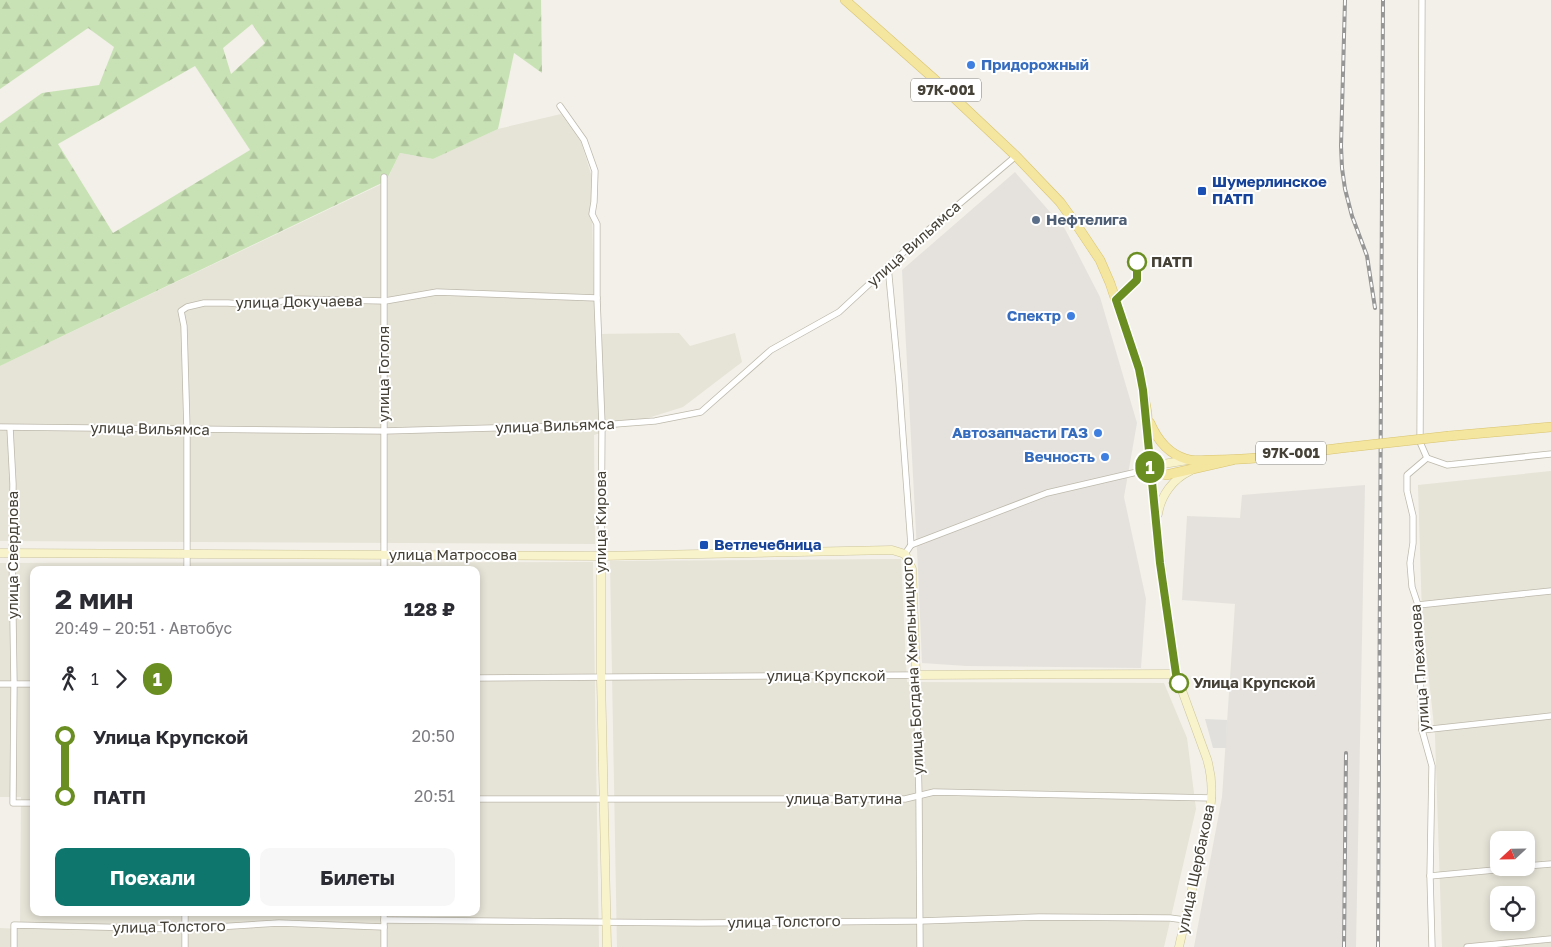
<!DOCTYPE html>
<html lang="ru">
<meta charset="utf-8">
<style>
:root{--surface:#fff;--page:#f7f7f7;--text:#2b2b33;--muted:#7c7c81;--accent:#0f766e}
body{margin:0;font-family:"Golos Text",sans-serif;background:var(--page);color:var(--text);height:100vh;display:flex;flex-direction:column;font-size:19px;white-space:nowrap}
*{box-sizing:border-box;margin:0}
p{font-size:16px;color:var(--muted)}
.icon{flex:none;width:28px;height:28px;fill:none;stroke:currentColor;stroke-width:2;stroke-linecap:round;stroke-linejoin:round}
.map{position:relative;flex:1;overflow:hidden}
.sheet{position:absolute;left:30px;top:566px;width:450px;height:350px;display:flex;flex-direction:column;background:var(--surface);border-radius:10px;box-shadow:0 2px 8px #0003}
.sheet>*{flex:none}
.badge{padding:0 10px;border-radius:16px;font-size:18px;line-height:32px}
.needle{width:32px;rotate:248deg}
.controls{position:absolute;left:1490px;top:831px;display:grid;gap:10px}
.controls a{display:grid;place-items:center;width:45px;height:45px;border-radius:10px;background:var(--surface);box-shadow:0 2px 8px #0003;font-size:25px}
.map>.badge{position:absolute;translate:-50% -50%;box-shadow:0 0 0 2px #fff}
.legs{display:flex;align-items:center;gap:8px;height:55px;padding:0 25px;font-size:16px}
.legs p{margin-inline-start:auto}
.head{display:flex;align-items:center;justify-content:space-between;height:85px;padding:0 25px}
h1{font-size:28px;font-weight:700;line-height:38px}
.primary-button{display:flex;gap:10px;margin-top:auto;padding:10px 25px}
.primary-button a{flex:1;height:58px;border-radius:10px;background:var(--accent);color:#fff;font-size:20px;font-weight:700;line-height:58px;text-align:center}
.primary-button a+a{background:var(--page);color:var(--text)}
ul{padding:0 25px;list-style:none}
li{display:flex;align-items:center;gap:18px;height:60px;font-size:19px}
li i{display:grid;place-items:center;width:8px;height:100%;margin:0 6px;background:currentColor}
li i::after{content:'';width:12px;height:12px;margin:-6px;border:4px solid;border-radius:50%;background:var(--surface)}
li p{margin-inline-start:auto}
li:first-child i{background:linear-gradient(#0000 50%,currentColor 0)}
li:last-child i{background:linear-gradient(currentColor 50%,#0000 0)}
.map>svg:first-child{display:block}
.residential{fill:#e6e3d7;fill-rule:evenodd}
.industrial{fill:#e5e2dd}
.forest{fill:url(#forest-firs);fill-rule:evenodd}
.parking{fill:#e1e0dc}
.lines{fill:none;stroke-linecap:round;stroke-linejoin:round}
.street-casing{stroke:#bdb9ac;stroke-width:7}
.secondary-casing{stroke:#cdc59c;stroke-width:9}
.primary-casing{stroke:#d8c471;stroke-width:10}
.street{stroke:#fff;stroke-width:5.5}
.secondary{stroke:#f9f3cb;stroke-width:8}
.primary{stroke:#f4e59f;stroke-width:9}
.rail-casing{stroke:#969696;stroke-width:4}
.rail{stroke:#fff;stroke-width:2;stroke-dasharray:5.5;stroke-linecap:butt}
.primary-bridge-casing{stroke:#d8c471;stroke-width:10;stroke-linecap:butt}
.primary-bridge{stroke:#f4e59f;stroke-width:9}
.line-1-casing{stroke:#fff;stroke-width:11}
.line-1{stroke:#6b8e23;stroke-width:8}
.shop-dot{fill:#3f7fe0;stroke:#fff;stroke-width:2}
.transit-dot{fill:#1a4fb4;stroke:#fff;stroke-width:2}
.service-dot{fill:#5c6f8a;stroke:#fff;stroke-width:2}
.stop-1-dot{fill:#fff;stroke:#6b8e23;stroke-width:2.5}
.labels{text-anchor:middle;stroke-width:4;stroke-linejoin:round;paint-order:stroke}
.shield{fill:#fff;stroke:#7d7a73;stroke-width:1}
.shield-label{font-size:14px;font-weight:bold;fill:#454137}
.shop-label{font-size:15px;font-weight:bold;fill:#366cbe;stroke:#fff;text-anchor:end}
.transit-label{font-size:15px;font-weight:bold;fill:#164399;stroke:#fff;text-anchor:start}
.service-label{font-size:15px;font-weight:bold;fill:#4e5e75;stroke:#fff;text-anchor:start}
.street-label{font-size:15px;fill:#454137;stroke:#fff}
.stop-label{font-size:15px;font-weight:bold;fill:#454137;stroke:#fff;text-anchor:start}
</style>
<div class="map">
<svg width="1551" height="947" viewBox="0 0 1551 947">
<defs>
<pattern id="forest-firs" width="22" height="20" patternUnits="userSpaceOnUse" patternTransform="scale(1.25)"><rect width="22" height="20" fill="#c9e2b5"/><path d="M5 1l3.5 6h-7zM16 11l3.5 6h-7z" fill="#aec39c"/></pattern>
</defs>
<rect width="100%" height="100%" fill="#f2f0e8"/>
<g class="residential">
<path d="M561 114 581 142 591 174 595 334 679 333 690 346 735 333 742 362 683 407 594 435 595 544 0 541V366L386 182 400 153 433 159 498 129Z"/>
<path d="M1551 471V947H1442L1435 735 1422 614 1418 485ZM1499 840H1526V868H1499ZM1499 895H1526V922H1499Z"/>
<path d="M901 559 907 682 1164 683 1187 738 1196 809 1164 947H617L610 561Z"/>
<path d="M593 562 599 947H0V928L20 929 21 797H0V563ZM34 570H476V912H34Z"/>
</g>
<g class="industrial">
<path d="M1015 172 1065 229 1100 297 1137 423 1124 497 1146 599 1141 668 967 666 922 663 918 569 902 270Z"/>
<path d="M1365 485 1356 947H1194L1222 797 1235 604 1182 600 1187 516 1240 518 1242 495Z"/>
</g>
<path class="forest" d="M0 0H541L542 73 514 53 498 129 433 159 400 153 386 181 0 366V123L42 93 99 85 114 47 88 28 0 89ZM252 24 265 43 231 74 223 48ZM195 66 250 150 113 233 58 144Z"/>
<path class="parking" d="M1205 719 1227 720 1226 748H1213Z"/>
<g class="lines">
<defs>
<g id="street">
<path d="M1422 0 1420 442 1427 458"/>
<path d="M560 106 584 140 595 171 594 202 592 214 597 224V298L602 425 601 556"/>
<path d="M888 266 899 382 911 545 905 554"/>
<path d="M0 427 384 431 602 425 655 421 701 412 771 350 839 312 920 237 1016 156"/>
<path d="M10 428 13 484 12 553 14 684 13 803H34"/>
<path d="M1427 458 1407 475V491L1413 516V543L1410 563 1412 587 1418 605 1422 730 1432 766 1430 876 1432 947"/>
<path d="M1427 458 1447 465 1551 454"/>
<path d="M911 545 1047 493 1150 469"/>
<path d="M187 570V430L184 326 181 311 187 307 204 303H228L255 305 296 299 385 301 437 292 597 298"/>
<path d="M384 570V177"/>
<path d="M1418 605 1551 591"/>
<path d="M476 678 916 675 919 796 920 947"/>
<path d="M0 684H34"/>
<path d="M1422 730 1551 716"/>
<path d="M476 799H905L934 792 1212 798"/>
<path d="M1526 866 1551 864"/>
<path d="M1430 876 1516 868"/>
<path d="M384 912V947"/>
<path d="M384 920 699 923 920 921 1039 917 1170 918 1185 920"/>
<path d="M14 947V925L184 929 279 923 384 927"/>
<path d="M185 947V912"/>
<path d="M1467 947 1551 939"/>
</g>
<g id="secondary">
<path d="M1158 514C1161 495 1173 479 1190 471"/>
<path d="M0 553 601 556 892 550 905 554 912 569 916 675 1176 674"/>
<path d="M601 556V678L607 947"/>
<path d="M1179 947 1210 809C1213 791 1212 776 1207 759L1176 674 1161 563 1150 469 1163 464 1188 460"/>
</g>
<g id="primary">
<path d="M845 0 932 77 1016 156 1060 202 1078 227 1100 260 1110 283 1139 369 1147 413 1150 469 1158 473 1166 475 1232 460"/>
<path d="M1150 423C1157 439 1169 454 1186 459 1194 462 1205 460 1213 460 1259 460 1305 452 1350 447"/>
<path d="M1449 436 1551 427"/>
</g>
</defs>
<use href="#street" class="street-casing"/>
<use href="#secondary" class="secondary-casing"/>
<use href="#primary" class="primary-casing"/>
<use href="#street" class="street"/>
<use href="#secondary" class="secondary"/>
<use href="#primary" class="primary"/>
<defs>
<g id="rail">
<path d="M1345 0 1341 146 1342 168 1345 189 1352 216 1367 256 1375 308"/>
<path d="M1344 947 1346 753"/>
<path d="M1378 947 1383 0"/>
</g>
</defs>
<use href="#rail" class="rail-casing"/>
<use href="#rail" class="rail"/>
<defs>
<path id="primary-bridge" d="M1350 447 1449 436"/>
</defs>
<use href="#primary-bridge" class="primary-bridge-casing"/>
<use href="#primary-bridge" class="primary-bridge"/>
</g>
<g class="lines">
<defs>
<path id="line-1" d="M1137 262V280L1116 300 1139 369 1143 390 1160 563 1176 674 1179 683"/>
</defs>
<use href="#line-1" class="line-1-casing"/>
<use href="#line-1" class="line-1"/>
</g>
<g class="shop-dot">
<circle cx="971" cy="65" r="5"/>
<circle cx="1071" cy="316" r="5"/>
<circle cx="1098" cy="433" r="5"/>
<circle cx="1105" cy="457" r="5"/>
</g>
<g class="transit-dot">
<rect x="1197" y="186" width="10" height="10" rx="2.5"/>
<rect x="699" y="540" width="10" height="10" rx="2.5"/>
</g>
<circle class="service-dot" cx="1036" cy="220" r="5"/>
<g class="stop-1-dot">
<circle cx="1137" cy="262" r="9"/>
<circle cx="1179" cy="683" r="9"/>
</g>
<g class="labels">
<g class="shield">
<rect x="911" y="78.5" width="70" height="23" rx="4"/>
<rect x="1256" y="441.5" width="70" height="23" rx="4"/>
</g>
<g class="shield-label">
<text x="946" y="95">97К-001</text>
<text x="1291" y="458">97К-001</text>
</g>
<g class="shop-label">
<text x="981" y="70" text-anchor="start">Придорожный</text>
<text x="1061" y="321">Спектр</text>
<text x="1088" y="438">Автозапчасти ГАЗ</text>
<text x="1095" y="462">Вечность</text>
</g>
<g class="transit-label">
<text x="1212" y="187">Шумерлинское<tspan x="1212" dy="17">ПАТП</tspan></text>
<text x="714" y="550">Ветлечебница</text>
</g>
<g class="service-label">
<text x="1046" y="225">Нефтелига</text>
</g>
<g class="street-label">
<text transform="translate(914 244) rotate(-42)" y="5">улица Вильямса</text>
<text transform="translate(299 302) rotate(-1)" y="5">улица Докучаева</text>
<text transform="translate(384 374) rotate(-90)" y="5">улица Гоголя</text>
<text transform="translate(555 426) rotate(-2)" y="5">улица Вильямса</text>
<text transform="translate(150 429) rotate(1)" y="5">улица Вильямса</text>
<text transform="translate(601 522) rotate(-90)" y="5">улица Кирова</text>
<text transform="translate(13 555) rotate(-90)" y="5">улица Свердлова</text>
<text x="453" y="560">улица Матросова</text>
<text transform="translate(913 666) rotate(-93)" y="5">улица Богдана Хмельницкого</text>
<text transform="translate(1420 668) rotate(-94)" y="5">улица Плеханова</text>
<text x="826" y="681">улица Крупской</text>
<text x="844" y="804">улица Ватутина</text>
<text transform="translate(1196 869) rotate(-78)" y="5">улица Щербакова</text>
<text transform="translate(784 922) rotate(-1)" y="5">улица Толстого</text>
<text transform="translate(169 927) rotate(-1)" y="5">улица Толстого</text>
</g>
<g class="stop-label">
<text x="1151" y="267">ПАТП</text>
<text x="1193" y="688">Улица Крупской</text>
</g>
</g>
</svg>
<div class="controls">
<a><svg class="needle" viewBox="-14 -14 28 28"><path d="M0-13l5 13h-10z" fill="#e53935"/><path d="M0 13l5-13h-10z" fill="#7c7c81"/></svg></a>
<a><svg class="icon" aria-label="locate" viewBox="0 0 24 24"><circle cx="12" cy="12" r="6"/><path d="M12 2v4M12 18v4M2 12h4M18 12h4"/></svg></a>
</div>
<b class="badge" style="left:1150px;top:467px;background:#6b8e23;color:#fff">1</b>
<section class="sheet">
<div class="head"><div><h1>2 мин</h1><p>20:49 – 20:51 · Автобус</p></div><b>128 ₽</b></div>
<div class="legs"><svg class="icon" aria-label="walk" viewBox="0 0 24 24"><circle cx="13" cy="4" r="2"/><path d="M13 8l-2 6 4 7M11 14l-3 7M7 12l3-4h3l4 4"/></svg>1<svg class="icon" aria-label="forward" viewBox="0 0 24 24"><path d="M9 5l7 7-7 7"/></svg><b class="badge" style="background:#6b8e23;color:#fff">1</b></div>
<ul>
<li><i style="color:#6b8e23"></i><b>Улица Крупской</b><p>20:50</p></li>
<li><i style="color:#6b8e23"></i><b>ПАТП</b><p>20:51</p></li>
</ul>
<div class="primary-button"><a>Поехали</a><a>Билеты</a></div>
</section>
</div>
